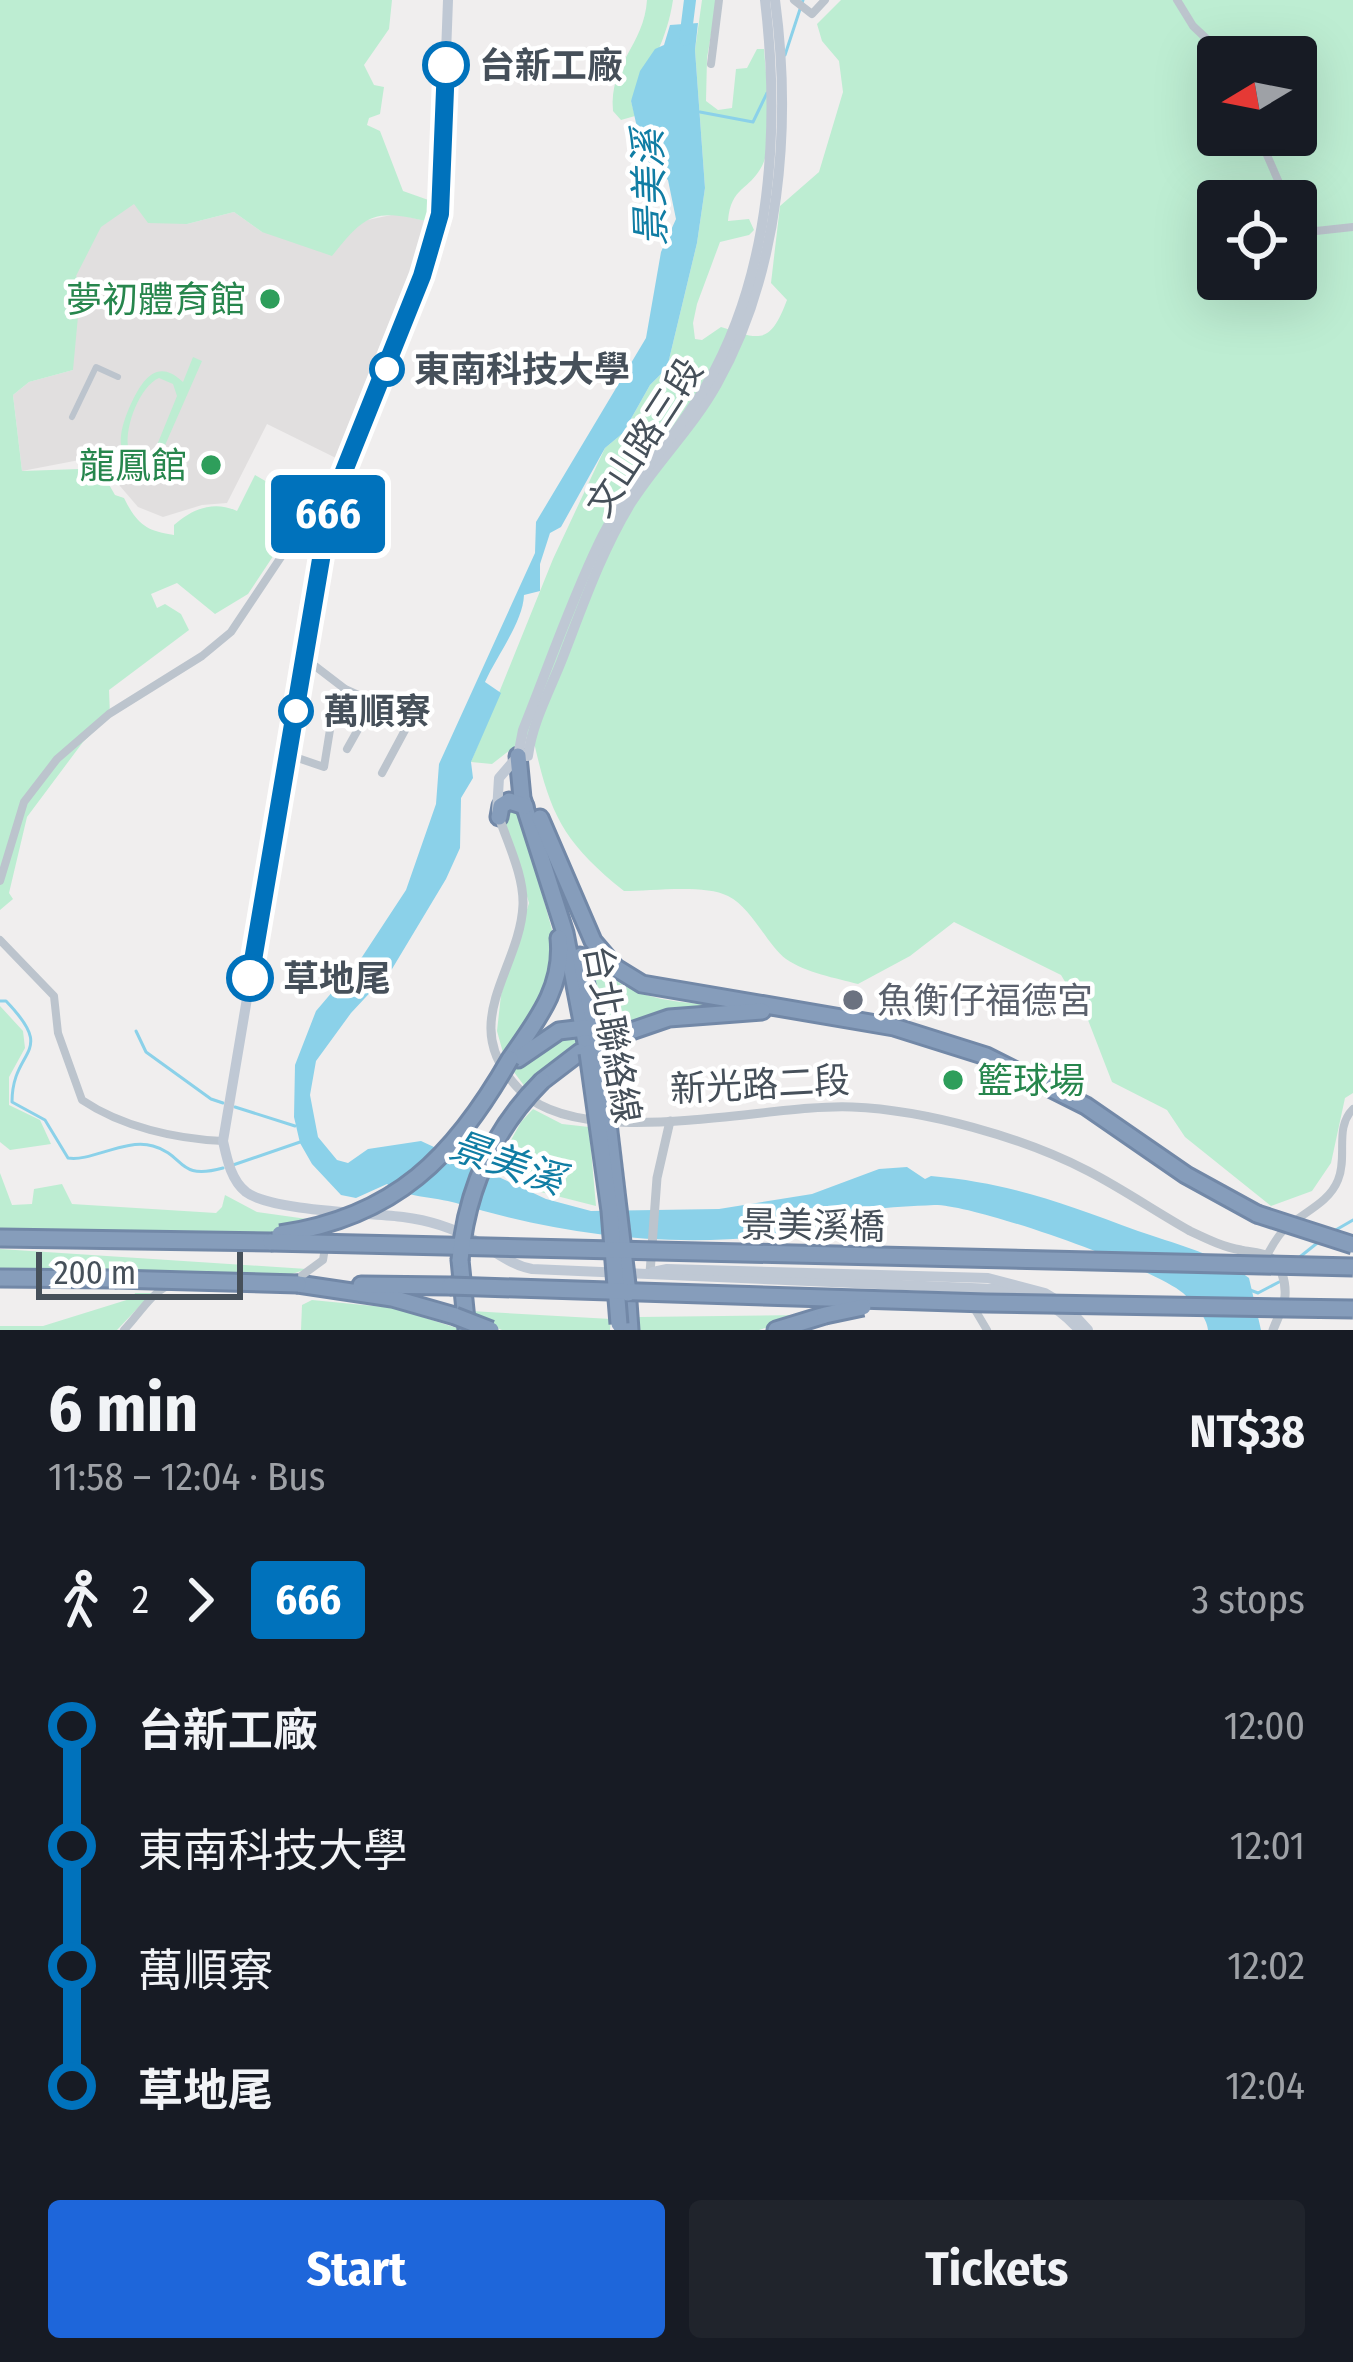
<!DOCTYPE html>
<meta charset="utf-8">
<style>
:root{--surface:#171b24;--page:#20242c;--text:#f1f3f6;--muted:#9ea1a6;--accent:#1e66da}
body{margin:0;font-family:"Fira Sans Condensed","Noto Sans TC",sans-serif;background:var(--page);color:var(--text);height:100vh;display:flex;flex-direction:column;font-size:45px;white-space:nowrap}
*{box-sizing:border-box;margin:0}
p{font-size:39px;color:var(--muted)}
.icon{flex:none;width:66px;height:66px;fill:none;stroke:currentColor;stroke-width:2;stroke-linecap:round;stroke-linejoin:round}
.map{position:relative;height:1330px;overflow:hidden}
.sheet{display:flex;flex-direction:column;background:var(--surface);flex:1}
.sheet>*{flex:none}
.badge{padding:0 24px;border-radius:9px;font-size:42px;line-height:78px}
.needle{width:78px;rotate:260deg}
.controls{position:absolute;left:1197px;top:36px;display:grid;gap:24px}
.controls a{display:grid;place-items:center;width:120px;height:120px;border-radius:12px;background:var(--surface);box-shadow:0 12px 48px #0002;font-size:60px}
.scale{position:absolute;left:36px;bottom:30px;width:207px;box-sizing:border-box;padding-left:12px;border:6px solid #46505a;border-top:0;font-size:33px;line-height:42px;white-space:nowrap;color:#46505a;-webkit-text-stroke:9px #fff;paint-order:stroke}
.map>.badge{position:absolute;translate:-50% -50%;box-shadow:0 0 0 6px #fff}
.legs{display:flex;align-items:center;gap:18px;height:132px;padding:0 48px;font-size:39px}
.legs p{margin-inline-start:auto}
.headline{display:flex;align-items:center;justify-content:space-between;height:204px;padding:0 48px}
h1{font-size:66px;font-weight:700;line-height:90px}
.action{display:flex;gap:24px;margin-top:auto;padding:24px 48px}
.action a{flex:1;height:138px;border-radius:12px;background:var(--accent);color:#fff;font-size:48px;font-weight:700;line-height:138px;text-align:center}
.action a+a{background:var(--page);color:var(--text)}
ul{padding:0 48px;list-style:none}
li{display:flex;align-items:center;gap:42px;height:120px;font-size:45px}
li i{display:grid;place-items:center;width:18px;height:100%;margin:0 15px;background:currentColor}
li i::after{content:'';width:30px;height:30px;margin:-15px;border:9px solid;border-radius:50%;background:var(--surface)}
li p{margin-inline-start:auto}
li:first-child i{background:linear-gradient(#0000 50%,currentColor 0)}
li:last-child i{background:linear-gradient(currentColor 50%,#0000 0)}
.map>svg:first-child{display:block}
.education{fill:#e1dfdf}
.green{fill:#bdedd2;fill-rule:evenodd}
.water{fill:#8bd1e9}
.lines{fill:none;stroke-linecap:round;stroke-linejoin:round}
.stream{stroke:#8bd1e9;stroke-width:3}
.river{stroke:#8bd1e9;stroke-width:12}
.motorway-casing{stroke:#7288a7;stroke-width:21}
.pedestrian{stroke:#bcc4cd;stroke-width:6}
.minor{stroke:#bcc4cd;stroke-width:8}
.tertiary{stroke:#bcc4cd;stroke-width:9}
.secondary{stroke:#bfc8d4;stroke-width:10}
.motorway{stroke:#869dbb;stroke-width:15}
.motorway-bridge-casing{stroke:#7288a7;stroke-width:21;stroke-linecap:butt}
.motorway-bridge{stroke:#869dbb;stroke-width:15}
.line-1-casing{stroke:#fff;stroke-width:27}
.line-1{stroke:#0072bc;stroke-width:18}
.stop-1-dot{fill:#fff;stroke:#0072bc;stroke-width:6}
.leisure-dot{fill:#2e9e5b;stroke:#fff;stroke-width:4.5}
.worship-dot{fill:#6b7280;stroke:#fff;stroke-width:4.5}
.labels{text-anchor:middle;stroke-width:9;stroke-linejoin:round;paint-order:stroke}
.stop-label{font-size:36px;font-weight:bold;fill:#46505a;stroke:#fff;text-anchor:start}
.leisure-label{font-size:36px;fill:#27864d;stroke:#fff;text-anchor:end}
.street-label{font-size:36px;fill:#46505a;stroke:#fff}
.worship-label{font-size:36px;fill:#5b616d;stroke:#fff;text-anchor:start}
.water-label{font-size:39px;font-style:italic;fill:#107da4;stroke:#fff}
</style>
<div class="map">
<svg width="1353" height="1330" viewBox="0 0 1353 1330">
<rect width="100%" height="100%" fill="#f0eeee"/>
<path class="education" d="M0 89 187 224 234 212 262 232 358 222 396 214 430 222 340 460 267 424 227 503 202 505 163 517 138 507 95 457 22 471 13 395 29 382 73 370 56 254Z"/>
<g class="green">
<path d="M0 0H392L389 29 364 65 374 85 384 87 380 114 369 118 367 125 380 131 403 191 434 202 430 222C375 209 367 212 332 256L262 232 234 212 187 224 148 223 134 204 101 227 76 276 81 284 73 370 29 382 13 395 22 471 80 469 93 457 115 495 124 498C137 524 146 531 174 535V525C192 509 214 500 237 511L255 475 281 490 291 488 292 497 307 505 248 594 215 614 177 583 151 594 157 608 165 604 181 614 189 630 109 690 110 716 83 742 27 817 9 893 13 899 0 910Z"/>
<path d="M647 0H673C667 39 651 67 631 101L635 116 621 120 613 111C609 63 644 46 647 0Z"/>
<path d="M702 0H717L707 58 706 101 718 110 732 108 736 69 747 68 757 49H764C766 78 775 142 762 166 749 191 731 186 728 221L749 219 754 230 749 235 720 242 697 304 693 323 695 339 702 340 721 327C760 340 770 345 787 300L771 283 780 206 819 172 843 92 839 61 822 41 817 24 841 0H1353V1093L1345 1098 1331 1163 1312 1191 1271 1206 1185 1137 1167 1110 1112 1082 1088 1020 1061 975 954 922 910 956 858 984C836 978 806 973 786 959 767 945 752 908 728 896 705 884 651 891 624 891 560 840 549 811 532 733L492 764 471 762 553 559 605 448 623 433 650 385 667 368 697 243 705 188 695 50ZM1218 57H1296V135H1218ZM1218 201H1296V279H1218Z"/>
<path d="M193 357 202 361 155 468 147 465 148 461C110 463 120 429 130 406 141 382 156 356 183 382ZM159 378 173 384 177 396 155 450 137 454 128 446C125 426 140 386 159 378Z"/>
<path d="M509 807 519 810 554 937 548 991 507 1056 577 1033 580 1047 528 1091 505 1060 497 1031 501 995 529 903 505 821V810Z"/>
<path d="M579 920C587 934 591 951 600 964 628 1004 689 1002 733 1007L609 1032Z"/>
<path d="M0 1006 23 1031 25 1048 9 1077V1105L40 1120 51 1144 10 1150 0 1142Z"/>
<path d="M533 1109 562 1124 589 1127 596 1206 537 1191 494 1171 521 1122Z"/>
<path d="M0 1173 12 1205 32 1204 34 1189 62 1184 72 1204 216 1213 222 1207 225 1195 257 1212 314 1220 277 1232 239 1235 0 1231Z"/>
<path d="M0 1249 307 1269 289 1275 0 1273Z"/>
<path d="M135 1293H152L117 1330H0V1326H43L133 1298Z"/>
<path d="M312 1300 394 1308 463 1330H301L302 1305Z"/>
<path d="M453 1310 611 1319 610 1330H502Z"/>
<path d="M806 1315 759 1330H639V1317Z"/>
</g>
<path class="water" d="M698 23 695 50 705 188 697 243 667 368 650 385 623 433 605 448 561 527 550 533 540 564V591L524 595C523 622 497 655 485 682L501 693 471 762 473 778 461 798 460 848 446 879 392 969 351 1013 316 1061 310 1095 318 1137 337 1160 348 1163 368 1149 421 1141 546 1199 591 1211 719 1209 812 1194 879 1169 907 1167 925 1179 931 1176C1011 1183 1064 1204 1138 1231 1178 1245 1215 1253 1249 1278L1261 1330H1208C1207 1317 1193 1302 1183 1293 1152 1267 974 1204 934 1205 913 1206 890 1207 870 1210 843 1215 819 1229 791 1233 679 1250 564 1236 456 1203 436 1197 401 1197 387 1184L356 1198 341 1195 312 1164 300 1143 294 1117 295 1065 316 1011 362 957 406 890 436 804 439 764 535 553 536 522 646 338 661 252 676 219 668 180 644 158 631 101 640 71 655 49 664 45 670 25Z"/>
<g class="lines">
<g class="stream">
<path d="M785 55 803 0"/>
<path d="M700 112 753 122 767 93"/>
<path d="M0 1001H6C58 1055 12 1047 12 1102L45 1120 68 1158C91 1162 125 1138 153 1146 186 1155 176 1181 223 1168"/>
<path d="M136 1031 146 1052 211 1099 223 1103"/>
<path d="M235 1107 295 1126"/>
<path d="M233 1165 303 1141"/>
<path d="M1334 1231 1353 1220"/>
<path d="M1296 1260 1321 1240"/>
<path d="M1250 1290 1258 1293 1279 1282"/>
</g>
<path class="river" d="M685 40 690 0"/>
<defs>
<g id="motorway">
<path d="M518 756 522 798 565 933 588 1053"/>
<path d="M499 817 501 806 509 801 525 806"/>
<path d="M540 818 593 941 616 968 642 984 894 1027 986 1056 1086 1106 1186 1175 1257 1214"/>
<path d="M580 956 599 1047"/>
<path d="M605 1040 669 1018 762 1011"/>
<path d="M510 1059C537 1020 564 987 559 938"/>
<path d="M518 1059 559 1031 593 1027"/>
<path d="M542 1081 580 1052"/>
<path d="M0 1238 271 1242"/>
<path d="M460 1260 467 1330"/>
<path d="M0 1278 115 1279"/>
<path d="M298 1284 392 1298 455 1316"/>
<path d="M361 1285 450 1286"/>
<path d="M628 1302 630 1330"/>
<path d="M776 1330 825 1315"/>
</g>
</defs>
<use href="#motorway" class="motorway-casing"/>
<path class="pedestrian" d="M72 417 96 367 118 377"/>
<g class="minor">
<path d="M794 0 812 14 825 0"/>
<path d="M1177 0 1193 26 1226 57"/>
<path d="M711 64 719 0"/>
<path d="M1263 135 1267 155 1287 201"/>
<path d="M1296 216 1316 231 1353 227"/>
<path d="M303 664 315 666 345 689 411 719 382 773"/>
<path d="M347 749 374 701"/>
<path d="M289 755 324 767 333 711 345 689"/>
<path d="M0 881 24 802 57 759 109 714 202 656 231 632 305 521 317 507 330 506"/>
<path d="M0 940 54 996 58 1033 82 1100C122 1127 176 1139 223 1141"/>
<path d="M1267 1255C1272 1247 1276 1238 1283 1231 1300 1213 1328 1205 1338 1180 1348 1156 1334 1128 1353 1109"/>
<path d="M297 1279 323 1260 329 1224"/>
<path d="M971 1303 987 1330"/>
<path d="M124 1330C137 1317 152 1292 168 1286"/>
</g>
<g class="tertiary">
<path d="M499 817C508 844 524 876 523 905 520 972 453 1025 522 1092 585 1153 770 1103 852 1107 926 1110 1022 1137 1088 1171 1123 1189 1156 1212 1190 1231 1207 1239 1223 1247 1241 1250 1249 1252 1261 1252 1268 1256 1281 1262 1286 1282 1285 1296 1284 1307 1277 1319 1273 1330"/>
<path d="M650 1273 657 1178 670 1121"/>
</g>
<g class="secondary">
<path d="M448 0 440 214 422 276 330 506 223 1141C227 1159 231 1180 246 1192 271 1211 369 1213 403 1217 427 1220 453 1228 474 1240 494 1250 510 1265 532 1269L994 1289C1030 1294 1055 1302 1079 1330"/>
<path d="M518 756H528C532 724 549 692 561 662 582 608 601 552 631 503 658 461 693 427 717 384 780 272 792 126 775 0"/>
<path d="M518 756 523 730C548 668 570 603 599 543 627 484 675 440 707 384 772 271 780 127 765 0"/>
<path d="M497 811 499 778 518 756"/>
<path d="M653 1272 667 1269 988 1278 1045 1293 1065 1305 1088 1330"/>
</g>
<use href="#motorway" class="motorway"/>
<defs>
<g id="motorway-bridge">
<path d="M599 1047 628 1293"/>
<path d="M588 1053 610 1211 619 1324"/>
<path d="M1257 1214 1353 1245"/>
<path d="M280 1234C395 1217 454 1157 510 1059"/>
<path d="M271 1242 1353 1267"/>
<path d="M460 1260C466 1191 493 1130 542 1081"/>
<path d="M115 1279 298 1284"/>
<path d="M450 1286 986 1303 1353 1309"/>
<path d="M825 1315 863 1307"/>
<path d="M455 1316 491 1330"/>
</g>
</defs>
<use href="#motorway-bridge" class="motorway-bridge-casing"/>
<use href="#motorway-bridge" class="motorway-bridge"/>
</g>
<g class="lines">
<defs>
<path id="line-1" d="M250 978 330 506 422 276 440 214 446 65"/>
</defs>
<use href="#line-1" class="line-1-casing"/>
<use href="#line-1" class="line-1"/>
</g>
<g class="stop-1-dot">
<circle cx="446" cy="65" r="21"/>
<circle cx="387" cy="369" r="15"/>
<circle cx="296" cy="711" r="15"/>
<circle cx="250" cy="978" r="21"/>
</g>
<g class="leisure-dot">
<circle cx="270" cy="299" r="12"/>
<circle cx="211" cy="465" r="12"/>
<circle cx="953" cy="1080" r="12"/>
</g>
<circle class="worship-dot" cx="853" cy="1000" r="12"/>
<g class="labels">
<g class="stop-label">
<text x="479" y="78">台新工廠</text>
<text x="414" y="382">東南科技大學</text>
<text x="323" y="724">萬順寮</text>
<text x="283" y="991">草地尾</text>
</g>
<g class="leisure-label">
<text x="246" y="312">夢初體育館</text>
<text x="187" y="478">龍鳳館</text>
<text x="977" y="1093" text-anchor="start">籃球場</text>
</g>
<g class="street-label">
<text transform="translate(644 437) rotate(-57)" y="13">文山路三段</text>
<text transform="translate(613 1034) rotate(80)" y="13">台北聯絡線</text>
<text transform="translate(760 1084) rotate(-3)" y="13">新光路二段</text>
<text transform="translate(813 1225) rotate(1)" y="13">景美溪橋</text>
</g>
<g class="worship-label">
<text x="877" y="1013">魚衡仔福德宮</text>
</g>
<g class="water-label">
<text transform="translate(649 188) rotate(-92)" y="14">景美溪</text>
<text transform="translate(507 1162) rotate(19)" y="14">景美溪</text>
</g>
</g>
</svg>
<div class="controls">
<a><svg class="needle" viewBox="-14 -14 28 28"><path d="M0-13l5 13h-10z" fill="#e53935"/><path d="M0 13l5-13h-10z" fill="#9ea1a6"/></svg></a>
<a><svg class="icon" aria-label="locate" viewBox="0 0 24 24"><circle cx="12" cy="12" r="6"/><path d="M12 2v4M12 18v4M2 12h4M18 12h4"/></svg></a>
</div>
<div class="scale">200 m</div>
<b class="badge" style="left:328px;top:514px;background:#0072bc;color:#fff">666</b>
</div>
<section class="sheet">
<div class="headline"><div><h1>6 min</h1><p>11:58 – 12:04 · Bus</p></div><b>NT$38</b></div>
<div class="legs"><svg class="icon" aria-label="walk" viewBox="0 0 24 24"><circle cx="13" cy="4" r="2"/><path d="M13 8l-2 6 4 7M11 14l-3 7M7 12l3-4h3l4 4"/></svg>2<svg class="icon" aria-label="forward" viewBox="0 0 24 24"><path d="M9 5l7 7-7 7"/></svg><b class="badge" style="background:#0072bc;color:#fff">666</b><p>3 stops</p></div>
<ul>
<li><i style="color:#0072bc"></i><b>台新工廠</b><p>12:00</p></li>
<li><i style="color:#0072bc"></i><span>東南科技大學</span><p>12:01</p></li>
<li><i style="color:#0072bc"></i><span>萬順寮</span><p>12:02</p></li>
<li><i style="color:#0072bc"></i><b>草地尾</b><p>12:04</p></li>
</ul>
<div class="action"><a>Start</a><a>Tickets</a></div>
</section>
